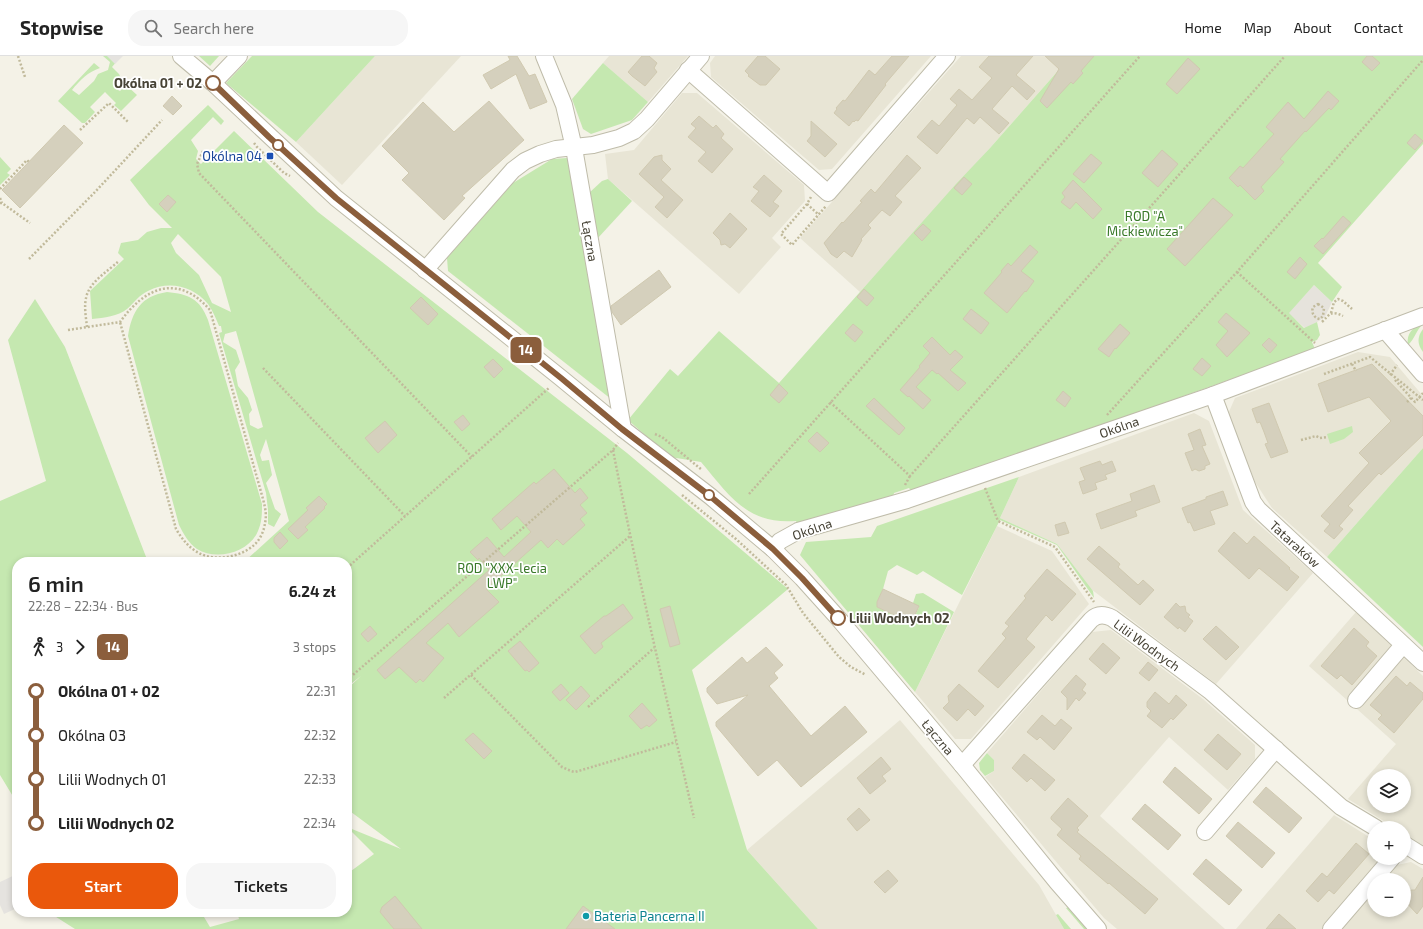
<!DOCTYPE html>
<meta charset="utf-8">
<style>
:root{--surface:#fff;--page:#f6f6f6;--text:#222;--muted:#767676;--line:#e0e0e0;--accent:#ea580c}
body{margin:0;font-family:"Exo 2",sans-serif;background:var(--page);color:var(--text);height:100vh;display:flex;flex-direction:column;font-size:15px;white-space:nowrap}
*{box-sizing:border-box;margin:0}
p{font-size:13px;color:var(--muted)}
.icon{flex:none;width:22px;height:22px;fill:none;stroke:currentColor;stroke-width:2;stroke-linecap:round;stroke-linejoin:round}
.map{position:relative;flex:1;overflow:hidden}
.panel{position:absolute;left:12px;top:501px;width:340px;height:360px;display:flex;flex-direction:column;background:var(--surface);border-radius:16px;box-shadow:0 2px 6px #0003}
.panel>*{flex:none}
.badge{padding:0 8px;border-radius:6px;font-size:14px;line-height:26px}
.tools{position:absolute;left:1367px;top:713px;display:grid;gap:8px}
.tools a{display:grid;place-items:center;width:44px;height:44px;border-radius:50%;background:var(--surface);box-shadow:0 2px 6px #0003;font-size:20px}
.map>.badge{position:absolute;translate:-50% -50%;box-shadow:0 0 0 2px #fff}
.legs{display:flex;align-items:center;gap:6px;height:44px;padding:0 16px;font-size:13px}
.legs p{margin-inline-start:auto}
.summary{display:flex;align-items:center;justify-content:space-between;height:68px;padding:0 16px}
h1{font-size:22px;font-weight:600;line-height:30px}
.primary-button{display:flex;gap:8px;margin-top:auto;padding:8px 16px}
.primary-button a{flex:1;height:46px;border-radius:16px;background:var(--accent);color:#fff;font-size:16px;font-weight:600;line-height:46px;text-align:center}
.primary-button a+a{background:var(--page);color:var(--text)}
ul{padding:0 16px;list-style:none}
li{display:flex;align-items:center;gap:14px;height:44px;font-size:15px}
li i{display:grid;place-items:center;width:6px;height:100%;margin:0 5px;background:currentColor}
li i::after{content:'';width:10px;height:10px;margin:-5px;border:3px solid;border-radius:50%;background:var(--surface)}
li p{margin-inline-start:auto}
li:first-child i{background:linear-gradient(#0000 50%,currentColor 0)}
li:last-child i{background:linear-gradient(currentColor 50%,#0000 0)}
header{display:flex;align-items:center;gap:24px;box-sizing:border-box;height:56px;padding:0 20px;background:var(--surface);border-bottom:1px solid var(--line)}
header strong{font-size:19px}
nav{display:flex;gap:22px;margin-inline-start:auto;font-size:14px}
.search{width:280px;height:36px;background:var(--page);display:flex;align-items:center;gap:10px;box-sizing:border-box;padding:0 14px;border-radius:16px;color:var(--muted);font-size:15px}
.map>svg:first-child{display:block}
.residential{fill:#e8e5d5;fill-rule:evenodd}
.industrial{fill:#e6e3dc}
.green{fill:#c5e8b0;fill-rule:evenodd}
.parking{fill:#e5e3df}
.building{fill:#d5d0bd;stroke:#d0c9b0}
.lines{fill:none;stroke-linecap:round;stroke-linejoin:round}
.minor-casing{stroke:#bfbcaa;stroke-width:18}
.path{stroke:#c1ba9b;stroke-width:2.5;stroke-dasharray:2 2;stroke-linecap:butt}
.minor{stroke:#fff;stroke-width:16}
.line-1-casing{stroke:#fff;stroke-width:9}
.line-1{stroke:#8b5e3c;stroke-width:6}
.stop-1-dot{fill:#fff;stroke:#8b5e3c;stroke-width:2}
.transit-dot{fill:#1a4fb4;stroke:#fff;stroke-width:1.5}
.culture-dot{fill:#0f9aa8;stroke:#fff;stroke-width:1.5}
.labels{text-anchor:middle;stroke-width:3.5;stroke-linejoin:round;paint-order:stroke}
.stop-label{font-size:13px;font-weight:bold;fill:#474336;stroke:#fff;text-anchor:end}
.transit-label{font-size:13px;fill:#164399;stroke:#fff;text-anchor:end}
.park-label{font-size:13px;fill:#397929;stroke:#fff}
.street-label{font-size:13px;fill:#474336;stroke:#fff}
.culture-label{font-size:13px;fill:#0d838f;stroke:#fff;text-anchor:start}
</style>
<header>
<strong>Stopwise</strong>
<div class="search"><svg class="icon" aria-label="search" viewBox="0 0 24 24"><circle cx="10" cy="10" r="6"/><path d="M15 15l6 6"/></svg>Search here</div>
<nav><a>Home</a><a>Map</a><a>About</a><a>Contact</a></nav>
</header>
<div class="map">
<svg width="1423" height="873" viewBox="0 0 1423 873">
<rect width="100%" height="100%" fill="#f4f2e7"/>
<g class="residential">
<path d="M375 0H461L342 129 296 86Z"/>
<path d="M609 0H688L648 46 603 7Z"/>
<path d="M715 0H931L832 113 819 114 711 21 710 7Z"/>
<path d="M961 0H1071L990 92 860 236 800 182Z"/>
<path d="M682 37H697L804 129 805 145 772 182 781 191 739 238 608 123 605 98 634 94Z"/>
<path d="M1358 296 1390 301 1423 340V392L1327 501 1272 452 1255 426 1228 358 1235 342Z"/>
<path d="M1194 357 1209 365 1243 454 1313 517 1216 628 1087 530 1057 488 1000 462 1019 421Z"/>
<path d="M997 470 1052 495 1089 548 971 683H955L915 636Z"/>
<path d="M1356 556 1423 620V789L1404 778V772H1395L1348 743 1396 688 1309 610ZM1374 720H1404V750H1374Z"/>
<path d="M1111 574 1203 643 1255 689V703L1228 734 1169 681 1100 760 1225 873H1117L1104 862 1058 808 985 721 994 715V704L987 697 1092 576Z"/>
<path d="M900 664 1039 829 1064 873H818L747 794Z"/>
<path d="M1334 759 1374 784V802H1382L1322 871 1324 873H1236Z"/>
<path d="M1411 806 1423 813V873H1341L1374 836V854H1404V824H1384L1397 809Z"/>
</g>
<path class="industrial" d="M1314 229 1332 246 1325 261 1317 266 1305 272 1288 257Z"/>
<g class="green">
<path d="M103 0H112L117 5 112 11 119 18 124 28 118 34 120 35 126 29 137 39 121 55 114 49 116 47 105 36 90 51 95 56 85 67H82L58 45 94 7 100 12C88 16 80 24 72 34L79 39 94 25 98 18 108 14 110 6Z"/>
<path d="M199 0H219L210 10Z"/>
<path d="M252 0H375L296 86 226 27Z"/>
<path d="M1071 0H1423V88L1318 207 1342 231 1332 246 1314 229 1289 257 1304 272 1317 266 1320 279 1317 284 1312 286 1315 293 913 437 909 432 894 437 893 441 798 469 796 465C747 469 729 439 701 406L670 401 628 364 670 313 678 320 719 275 779 327 956 128 990 92Z"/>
<path d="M603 7 648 46 632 64 591 78 583 73 572 43Z"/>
<path d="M208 49 224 65 221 69 213 61 191 84 198 95 196 103 201 108 234 75 318 156 627 397 788 533 692 614 747 794 818 873H75L53 859 57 856H201L210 871 239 863 237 856H347V818L374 798 347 771 401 793 347 753V633L361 620 347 631V506H244L289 465 266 383 260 399 262 405 269 404 272 419 266 427 275 453 281 458 274 471 268 468V454L266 437 219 277 222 276 221 270H219C216 263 213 255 208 248 193 230 169 224 148 235 139 239 134 247 127 253 118 260 104 262 92 263L90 235 124 203 118 197 121 187 138 184 147 176 161 172H172L149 149 130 124ZM178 178 221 221 231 256 212 247 199 219 176 197 171 187ZM236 275 263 371 258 373 250 369 249 358 252 354 248 342 238 330 235 314 240 306 236 294 223 286 225 278Z"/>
<path d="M0 101 11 113 7 117 10 119 0 129Z"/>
<path d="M567 102 578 137 611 343 448 215 447 202 513 127 552 103Z"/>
<path d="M608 123 632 145 597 183 589 137 602 125Z"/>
<path d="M167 236C189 238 200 243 208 264L262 448C262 458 262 466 258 475 249 497 216 505 197 493 189 488 183 477 179 469L128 280C132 255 141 240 167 236Z"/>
<path d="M35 243 65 291 148 506H17V747L0 719V445L46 425 8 284Z"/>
<path d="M1423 268C1416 274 1415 283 1408 289 1406 278 1413 270 1423 268Z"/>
<path d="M1423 273V296C1417 288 1417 281 1423 273Z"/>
<path d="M1352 370 1353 376 1344 383 1330 388 1327 378Z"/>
<path d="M1423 392V591L1327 501Z"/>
<path d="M1019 421 1000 462 1057 488 1093 535 1094 542 1057 489 1000 464 962 539 923 515 917 519 897 509 888 515 883 533 877 546V551L909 566 913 563 919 551 913 547 916 538 923 537 954 556 915 636 800 499 806 486 871 481 877 470Z"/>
<path d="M987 697 994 704V715L985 720 980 714 979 707Z"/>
<path d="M1069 851 1089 873H1084L1066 852Z"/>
<path d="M1058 858 1071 873H1064L1056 859Z"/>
</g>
<g class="parking">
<path d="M107 0H123L115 8Z"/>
<path d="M17 818V852L4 858 0 849V826Z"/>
</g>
<g class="building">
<path d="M508 0H517L529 20 535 18 547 46 530 53 516 18 491 33 483 19 510 4Z"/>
<path d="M642 0H649L657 7 654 12 657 16 645 30 632 20 628 16Z"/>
<path d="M758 0H765L780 13 766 29H760L748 20 749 19 745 15Z"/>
<path d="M892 0H909L885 28 886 29 858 65 856 64 854 66 853 65 849 70 834 57 837 53 836 52 843 44 845 45 869 14 875 19Z"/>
<path d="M989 0H1033L1016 19 1035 35 1027 44 1012 30 992 53 1009 67 999 78 980 61 974 68 967 62 937 98 917 81 932 64 939 70 957 49 950 43 959 33 972 44 992 22 979 11Z"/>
<path d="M1045 0H1094L1081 15 1083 17 1073 28 1071 26 1047 52 1040 45 1059 13Z"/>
<path d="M1367 0H1372L1380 7 1372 15 1362 6Z"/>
<path d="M1188 2 1200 13 1177 38 1166 28Z"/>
<path d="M1328 35 1339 45 1331 54 1329 52 1306 76 1305 75 1280 103 1284 106 1261 131 1264 135 1255 144 1240 129 1238 131 1229 122 1240 110 1243 112 1274 78 1266 71 1288 46 1304 63Z"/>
<path d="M172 40 182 50 173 59 163 50Z"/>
<path d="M489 45 524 84 462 140 465 142 444 164 402 124 409 117 382 90 423 46 454 76Z"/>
<path d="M699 60 713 72 716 69 724 78 721 82 733 93 712 117 698 105 706 96 688 81 696 72 691 68Z"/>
<path d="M811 65 837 88 825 101 807 85 811 80Z"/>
<path d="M64 69 83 87 20 152 2 134Z"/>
<path d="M1415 78 1423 85 1415 94 1407 87Z"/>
<path d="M1162 94 1178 108 1158 131 1142 117Z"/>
<path d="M1091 98 1102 107 1084 127 1073 118Z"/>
<path d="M662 99V104L671 113 661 124 683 144 667 162 655 151 664 141 639 118 654 101Z"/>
<path d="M907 99 921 112 895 140 902 146 890 160 882 154 868 169 871 172 861 183 862 184 852 201 844 195 837 202 831 198 824 187 842 166 843 167 862 146 860 145 871 133 875 137Z"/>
<path d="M764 119 782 135 773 146 779 150 770 161 751 145 759 135 753 131Z"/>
<path d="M964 121 972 128 962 139 954 132Z"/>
<path d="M1073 124 1102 153 1093 163 1076 146 1070 153 1061 146 1065 141 1062 137Z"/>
<path d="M168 139 176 146 167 156 159 148Z"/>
<path d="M1213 142 1233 159 1185 210 1167 193Z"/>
<path d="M730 157 747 173 730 192 725 188 721 189 720 184 713 177Z"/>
<path d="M1343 160 1351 167 1323 198 1314 190 1322 182 1323 183Z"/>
<path d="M923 168 931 175 922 185 914 177Z"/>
<path d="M1030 189 1038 196 1021 215 1034 225 1026 236 1025 235 1007 257 984 237 1002 216 1001 215 1008 207 1011 210Z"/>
<path d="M1300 201 1307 208 1295 223 1287 216Z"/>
<path d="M659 214 671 231 621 269 612 256 611 250Z"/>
<path d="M864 233 874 242 867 250 857 241Z"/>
<path d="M421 241 438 258 428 269 410 252Z"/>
<path d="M971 253 989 267 981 278 963 263Z"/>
<path d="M1226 257 1250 277 1227 301 1216 289 1228 275 1218 266Z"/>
<path d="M853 268 863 276 855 286 845 277Z"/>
<path d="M1120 268 1130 277 1116 293 1115 292 1109 301 1098 293Z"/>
<path d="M932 281 950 299 955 294 963 301 950 314 966 327 958 335 938 317 937 318 932 314 916 331 931 344 923 353 909 340 908 341 900 334 920 311 919 310 930 297 923 290Z"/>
<path d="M1269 282 1277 289 1270 297 1262 289Z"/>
<path d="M1202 302 1211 310 1202 320 1193 313Z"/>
<path d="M493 303 503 313 494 322 484 311Z"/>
<path d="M1372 308 1423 360V379L1381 419 1379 417 1348 450 1353 454 1339 470 1343 473 1334 483 1324 475 1330 468 1321 460 1369 407 1359 397 1391 365 1369 341 1328 356 1318 328Z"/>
<path d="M779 328 788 337 779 347 770 339Z"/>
<path d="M1063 335 1071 342 1065 351 1056 344Z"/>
<path d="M874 342 905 372 899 379 866 350Z"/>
<path d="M1269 347 1288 396 1271 402 1265 388 1268 387 1264 376 1260 366 1257 367 1252 353Z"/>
<path d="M463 359 470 368 462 375 454 366Z"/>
<path d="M385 365 397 379 378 397 365 382Z"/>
<path d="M1200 373 1206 389 1202 390 1210 408 1205 410V413L1199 415 1195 413 1192 415 1185 397 1194 394 1188 378Z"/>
<path d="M817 376 829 387 820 396 808 385Z"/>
<path d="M1100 405 1102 409 1112 405 1116 415 1105 419 1107 423 1095 427 1097 433 1083 438 1079 426 1085 424 1080 412Z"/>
<path d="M554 413 575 437 580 432 588 442 580 449 587 457 580 463 585 469 563 489 557 483 548 492 541 484 503 518 486 533 499 546 459 581 448 567 426 587 444 602 423 626 420 623 416 627 399 611 385 623 377 614 489 514 479 502 478 504 470 496 487 481 504 501 531 476 517 460 501 474 492 463 534 426 536 428Z"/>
<path d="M1154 429 1160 446 1135 455 1137 460 1101 473 1096 458 1132 445 1130 438Z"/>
<path d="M1223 435 1228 449 1210 455 1215 468 1194 475 1190 466 1188 467 1182 452 1206 443V441Z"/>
<path d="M319 440 327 448 324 451 325 452 305 471 308 474 298 483 288 473 308 454 306 452Z"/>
<path d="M1065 466 1069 477 1058 480 1055 469Z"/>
<path d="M280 476 288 485 280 493 274 486V482Z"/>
<path d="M1234 476 1247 488 1254 480 1290 512 1289 513 1299 521 1287 535 1259 512 1249 523 1218 495Z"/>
<path d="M1099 490 1120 508 1118 511 1138 529 1143 524 1154 534 1140 549 1087 503Z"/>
<path d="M1047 513 1076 538 1052 565 1046 559 1026 583 1035 591 998 632 978 615 1006 582 1002 578 1009 570 1005 567 1026 542 1024 540Z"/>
<path d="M883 533 919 550 913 563 909 566 877 551V546Z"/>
<path d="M1176 547 1180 551 1185 550 1186 556 1190 559 1188 561 1193 565 1185 576 1179 571 1178 573 1164 561Z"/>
<path d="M623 548 633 562 601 587 603 591 595 598 580 580 604 560H606Z"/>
<path d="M670 550 680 588 670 591 660 553Z"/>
<path d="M370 570 377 578 368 586 361 578Z"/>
<path d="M1216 570 1239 591 1226 604 1203 583Z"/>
<path d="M1354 572 1369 586 1366 590 1377 600 1352 629 1341 619 1337 623 1321 610Z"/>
<path d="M520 585 539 607 529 616 527 614 525 615 508 595Z"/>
<path d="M1103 587 1120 602 1106 618 1089 603Z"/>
<path d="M766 591 783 609 774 617 778 622 769 630 811 680 845 650 867 676 801 731 777 704 758 720 716 670V666L748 639 717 648 707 636V632L742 601 747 607Z"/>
<path d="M1148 606 1158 614 1149 625 1139 617Z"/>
<path d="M1076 619 1086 628 1082 634 1086 637 1079 645 1076 642 1067 654V642L1061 636Z"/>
<path d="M1396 620 1407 630 1410 626 1423 637V643L1394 677 1378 663 1382 659 1370 649Z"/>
<path d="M561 628 569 637 560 645 552 636Z"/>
<path d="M959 628 984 650 975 660 968 653 957 665 943 652 949 646 948 640Z"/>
<path d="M581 630 590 640 576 654 566 644Z"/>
<path d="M1155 636 1169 648 1176 639 1187 649 1173 664 1171 662 1162 672 1147 660 1151 655 1147 651V646Z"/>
<path d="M642 647 657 664 649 671 647 669 641 673 629 660Z"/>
<path d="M1042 659 1055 670 1061 663 1072 672 1054 694 1040 681 1037 684 1027 676Z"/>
<path d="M473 677 492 695 484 703 465 684Z"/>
<path d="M1218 678 1241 698 1227 714 1204 694Z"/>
<path d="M1024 698 1055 724 1045 735 1031 722 1027 726 1012 712Z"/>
<path d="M881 701 891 713 882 720 886 725 870 738 857 722Z"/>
<path d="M1175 711 1212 743 1199 758 1163 726Z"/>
<path d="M1266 731 1302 762 1289 777 1253 746Z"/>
<path d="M1068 742 1088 760 1077 772 1079 774 1077 776 1158 843 1145 858 1109 827 1108 828 1079 803 1081 800 1057 779 1062 773 1051 763V761Z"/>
<path d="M1145 748 1181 779 1168 794 1132 763Z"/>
<path d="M859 752 870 764 857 775 847 763Z"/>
<path d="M1238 766 1275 797 1262 812 1226 780Z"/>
<path d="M1356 787 1369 798 1334 838 1329 834 1318 846 1306 835 1322 817 1327 821Z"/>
<path d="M1206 803 1242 834 1229 849 1193 818Z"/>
<path d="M888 814 898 825 885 837 874 826Z"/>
<path d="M1423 821V850L1417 858 1404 844 1411 834H1415Z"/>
<path d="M395 840 422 873H394L380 856 382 851Z"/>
<path d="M583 850 615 873H566Z"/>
<path d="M1279 858 1296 873H1266Z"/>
</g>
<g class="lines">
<defs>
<g id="minor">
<path d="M181 0 213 27 336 142 561 322 623 373 710 440 773 493 802 522 838 562 962 709 1057 826 1098 873"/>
<path d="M544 0 564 49 574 92 623 373"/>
<path d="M688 14 828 137 947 0"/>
<path d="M213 27 239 0"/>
<path d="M425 214 513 114 525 105 540 98 556 93 593 89 619 82 634 75 647 63 701 0"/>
<path d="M1385 274 1423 318"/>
<path d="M1213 339 1253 446 1258 453 1423 607"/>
<path d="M773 493 780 485 798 475 907 444 1213 339 1423 260"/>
<path d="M1356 644 1403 589"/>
<path d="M962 709 1091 564C1097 558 1104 558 1112 562L1210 635 1341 751 1376 772"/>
<path d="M1205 776 1276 693"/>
<path d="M1404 788 1423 800"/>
<path d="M1331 873 1392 802"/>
</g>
</defs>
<use href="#minor" class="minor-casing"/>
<g class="path">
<path d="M18 0 25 21"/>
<path d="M80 74 109 47 129 67"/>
<path d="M254 87 257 91 284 117 290 120"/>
<path d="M203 95 197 108 199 117 472 401"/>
<path d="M0 133 27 104 29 106"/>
<path d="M811 141 807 148 781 178 792 189 826 150"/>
<path d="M0 142 2 147"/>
<path d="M0 147H2L30 167"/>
<path d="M807 148 819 159"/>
<path d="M29 203 95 136 162 64"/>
<path d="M1237 216 1315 287"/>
<path d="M1318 248 1324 252 1323 260 1320 263C1314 262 1311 257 1313 251Z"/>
<path d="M1331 257 1334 246 1338 243 1343 245 1352 253"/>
<path d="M1322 266C1330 258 1331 254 1343 260"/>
<path d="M87 271C86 262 84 251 86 242 89 226 108 215 119 205"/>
<path d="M68 274 120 266C145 231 178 217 210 254L263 443C265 451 267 459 265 467 264 475 260 484 254 489 241 501 215 506 199 497 189 492 182 483 176 473L120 266"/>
<path d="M1352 308 1356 315"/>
<path d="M263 312 405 460"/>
<path d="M1324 318 1370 301 1423 344"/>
<path d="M1390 319 1397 309"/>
<path d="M1395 324 1415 346 1423 337"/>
<path d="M830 346 910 420 1285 0"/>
<path d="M1407 346 1411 342"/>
<path d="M1107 359 1237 216 1423 4"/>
<path d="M655 378 662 381 702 414"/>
<path d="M1301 384 1316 380 1320 382 1327 381"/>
<path d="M613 394C637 518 666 640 694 762"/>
<path d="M905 429 910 420"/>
<path d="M985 432 998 465 1055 491 1094 546"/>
<path d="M749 438 1140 0"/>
<path d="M682 439 736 483 786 529 803 557 839 601 851 611 866 619"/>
<path d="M347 512 550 331"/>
<path d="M471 619 562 711 571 715 575 716 676 686"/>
<path d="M347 624 613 394 618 387"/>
<path d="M444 642 630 480"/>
<path d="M588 651 654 592"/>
</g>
<use href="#minor" class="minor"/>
</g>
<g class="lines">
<defs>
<path id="line-1" d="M213 27 269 81 336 142 561 322 622 373 710 440 773 493 802 522 838 562"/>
</defs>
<use href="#line-1" class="line-1-casing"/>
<use href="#line-1" class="line-1"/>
</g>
<g class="stop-1-dot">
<circle cx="213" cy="27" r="7"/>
<circle cx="278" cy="89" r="5"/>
<circle cx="709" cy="439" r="5"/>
<circle cx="838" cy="562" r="7"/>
</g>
<rect class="transit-dot" x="266" y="96" width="8" height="8" rx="2"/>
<circle class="culture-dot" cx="586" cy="860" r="4"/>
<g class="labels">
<g class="stop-label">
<text x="202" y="32">Okólna 01 + 02</text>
<text x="849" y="567" text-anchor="start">Lilii Wodnych 02</text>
</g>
<g class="transit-label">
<text x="262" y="105">Okólna 04</text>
</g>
<g class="park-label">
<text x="1145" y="165">ROD "A<tspan x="1145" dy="15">Mickiewicza"</tspan></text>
<text x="502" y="517">ROD "XXX-lecia<tspan x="502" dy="15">LWP"</tspan></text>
</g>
<g class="street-label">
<text transform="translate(590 185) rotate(80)" y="5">Łączna</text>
<text transform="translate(1119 371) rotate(-19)" y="5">Okólna</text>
<text transform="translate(812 473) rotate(-19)" y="5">Okólna</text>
<text transform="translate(1295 488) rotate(42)" y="5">Tataraków</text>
<text transform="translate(1147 589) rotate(36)" y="5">Lilii Wodnych</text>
<text transform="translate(938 681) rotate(50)" y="5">Łączna</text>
</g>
<g class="culture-label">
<text x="594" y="865">Bateria Pancerna II</text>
</g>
</g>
</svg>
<div class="tools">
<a><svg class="icon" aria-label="layers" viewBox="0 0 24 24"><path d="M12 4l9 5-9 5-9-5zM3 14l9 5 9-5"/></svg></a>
<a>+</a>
<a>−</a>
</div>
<b class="badge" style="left:526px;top:294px;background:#8b5e3c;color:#fff">14</b>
<section class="panel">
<div class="summary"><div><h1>6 min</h1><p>22:28 – 22:34 · Bus</p></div><b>6.24 zł</b></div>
<div class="legs"><svg class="icon" aria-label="walk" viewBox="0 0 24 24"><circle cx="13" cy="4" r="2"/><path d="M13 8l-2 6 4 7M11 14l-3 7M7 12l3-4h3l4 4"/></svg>3<svg class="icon" aria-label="forward" viewBox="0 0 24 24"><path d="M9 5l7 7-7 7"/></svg><b class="badge" style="background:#8b5e3c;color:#fff">14</b><p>3 stops</p></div>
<ul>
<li><i style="color:#8b5e3c"></i><b>Okólna 01 + 02</b><p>22:31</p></li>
<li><i style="color:#8b5e3c"></i><span>Okólna 03</span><p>22:32</p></li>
<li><i style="color:#8b5e3c"></i><span>Lilii Wodnych 01</span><p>22:33</p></li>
<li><i style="color:#8b5e3c"></i><b>Lilii Wodnych 02</b><p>22:34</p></li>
</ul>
<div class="primary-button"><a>Start</a><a>Tickets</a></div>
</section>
</div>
